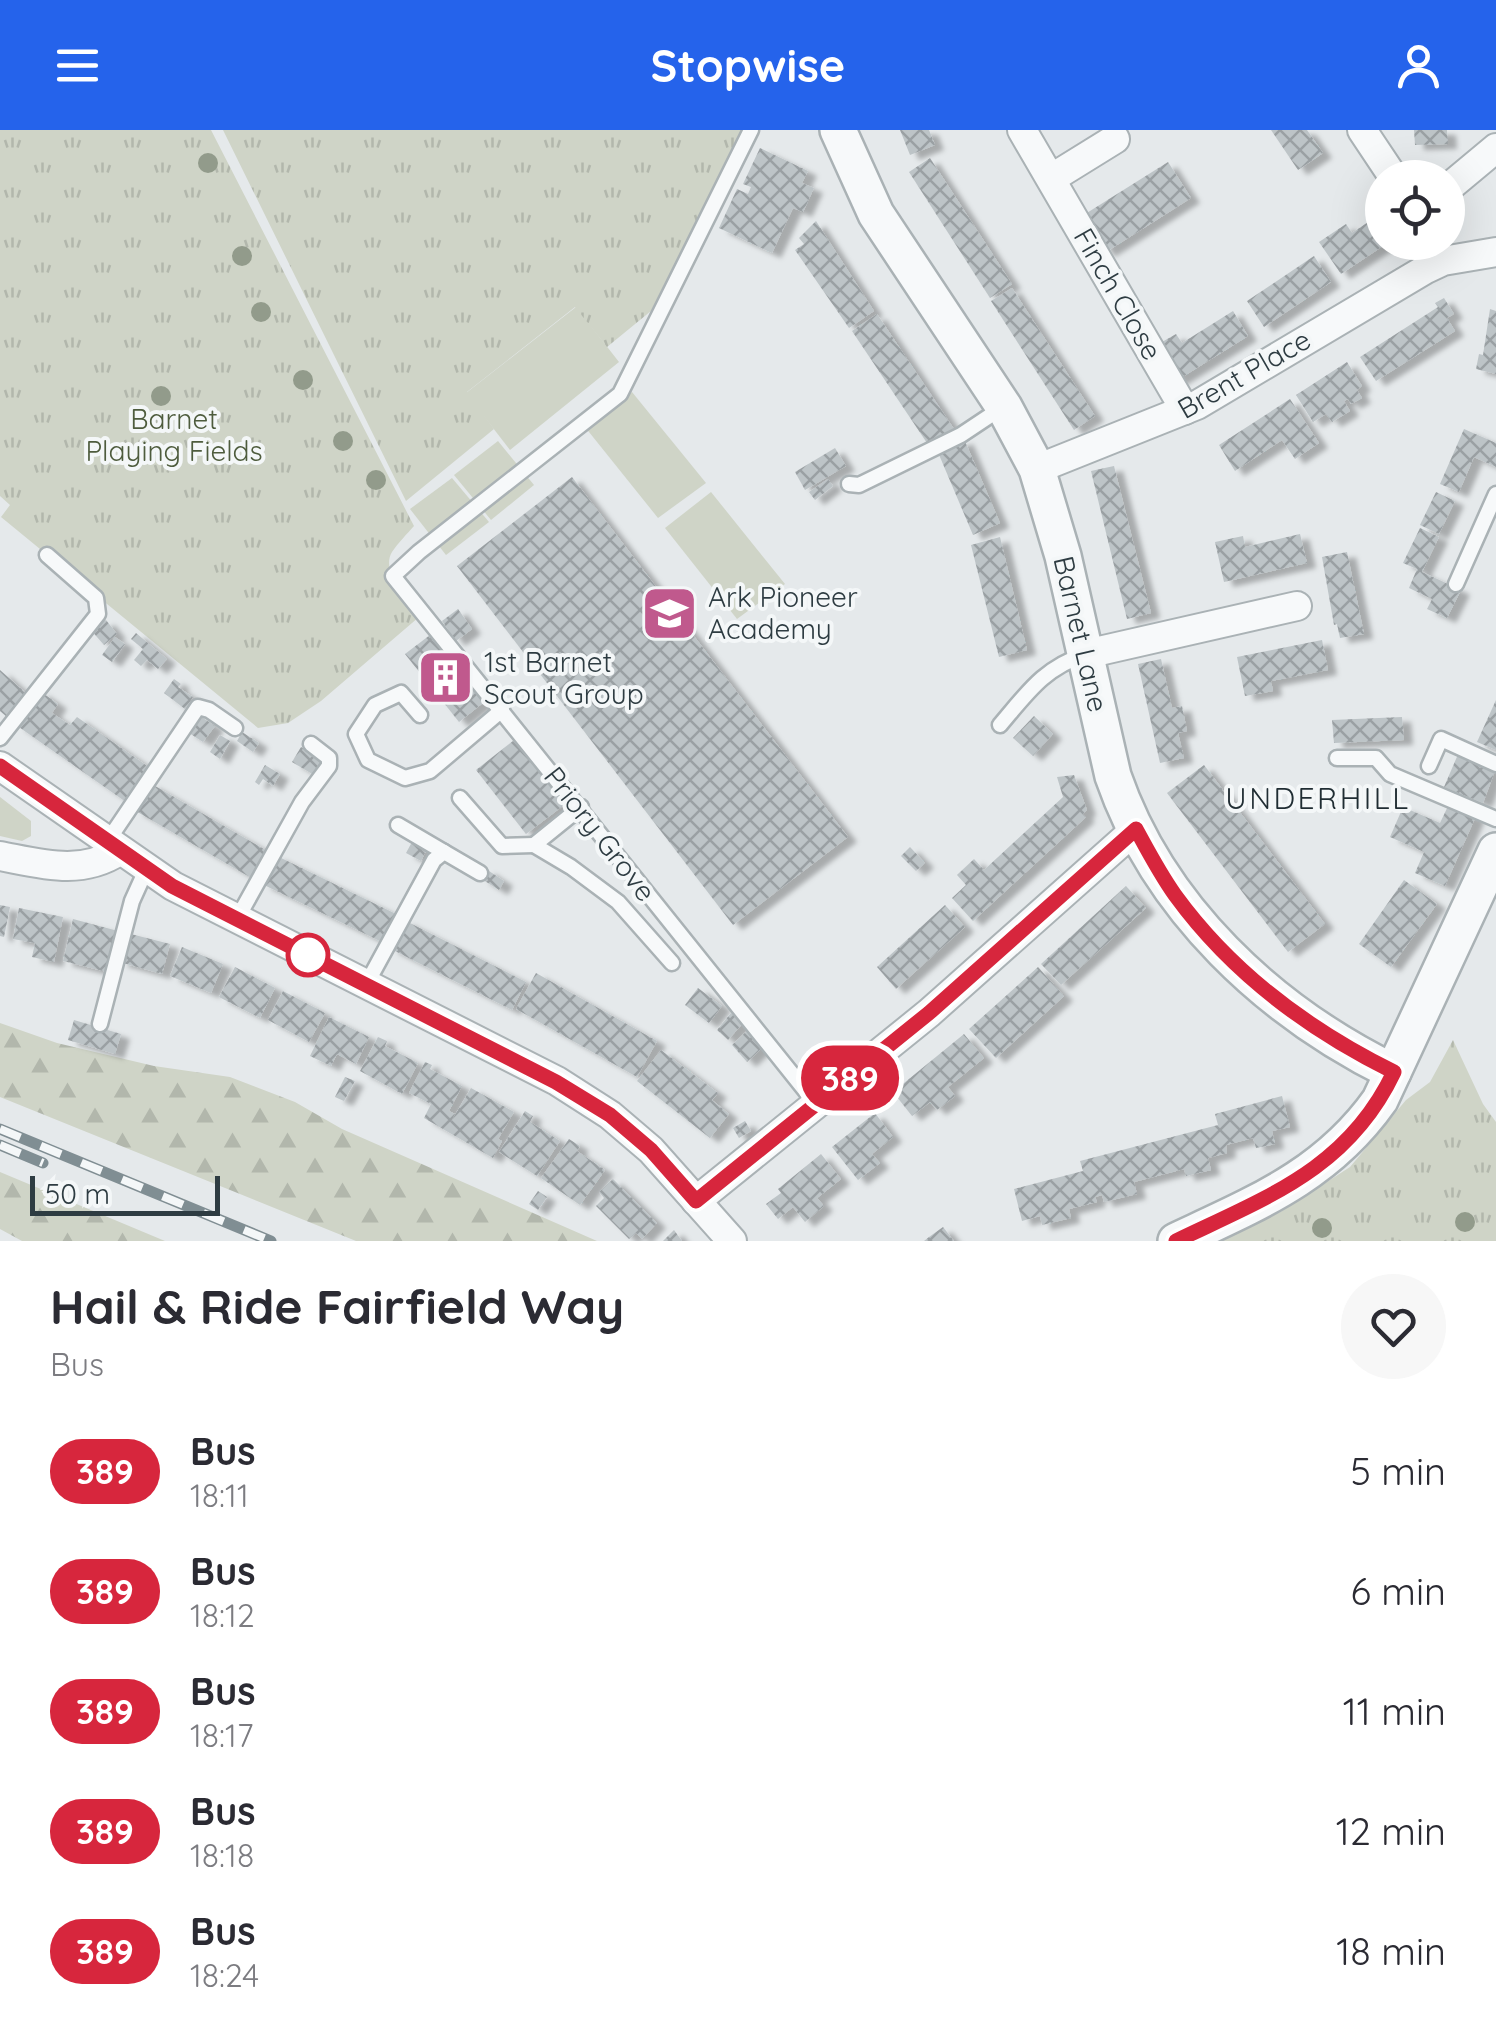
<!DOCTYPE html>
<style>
:root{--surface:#fff;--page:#f7f7f7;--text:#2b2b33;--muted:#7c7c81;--accent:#2563eb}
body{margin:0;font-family:Quicksand,sans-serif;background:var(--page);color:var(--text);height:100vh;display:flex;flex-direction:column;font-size:38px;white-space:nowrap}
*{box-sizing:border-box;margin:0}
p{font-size:32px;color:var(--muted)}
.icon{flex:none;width:55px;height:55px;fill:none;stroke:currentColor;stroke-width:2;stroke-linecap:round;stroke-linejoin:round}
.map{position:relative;height:1111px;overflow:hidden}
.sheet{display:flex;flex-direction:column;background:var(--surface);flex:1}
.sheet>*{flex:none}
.badge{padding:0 20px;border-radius:32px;font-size:35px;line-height:65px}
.tools{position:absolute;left:1365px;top:30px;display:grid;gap:20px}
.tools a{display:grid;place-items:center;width:100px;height:100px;border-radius:50%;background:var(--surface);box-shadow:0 10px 40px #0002;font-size:50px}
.scale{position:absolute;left:30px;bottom:25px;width:190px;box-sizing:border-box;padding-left:10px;border:5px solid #2e3c42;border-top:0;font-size:28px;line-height:35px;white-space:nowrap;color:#2e3c42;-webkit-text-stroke:8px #f4f7f8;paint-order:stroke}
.map>.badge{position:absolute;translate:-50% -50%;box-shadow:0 0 0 5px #fff}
.round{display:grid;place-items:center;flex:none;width:105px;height:105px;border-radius:52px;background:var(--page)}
.head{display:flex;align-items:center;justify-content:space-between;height:170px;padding:0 50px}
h1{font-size:48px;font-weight:700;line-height:75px}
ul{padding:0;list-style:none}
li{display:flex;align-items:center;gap:30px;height:120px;padding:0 50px}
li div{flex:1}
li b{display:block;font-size:38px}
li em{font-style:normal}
li .badge{min-width:110px;font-weight:700;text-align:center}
header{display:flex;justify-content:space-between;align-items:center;height:130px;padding:0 50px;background:var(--accent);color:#fff;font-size:45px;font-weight:700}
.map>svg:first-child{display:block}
.grass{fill:#cfd4c7}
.forest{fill:url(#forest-firs)}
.park{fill:url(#park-tufts)}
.building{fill:url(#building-cross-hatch);filter:url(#shadow)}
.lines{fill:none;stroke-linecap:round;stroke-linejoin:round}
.service-casing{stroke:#aab2b5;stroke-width:19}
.minor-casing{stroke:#aab2b5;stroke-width:32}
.tertiary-casing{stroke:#aab2b5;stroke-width:40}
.service{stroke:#f7f9fa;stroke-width:14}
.minor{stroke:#f7f9fa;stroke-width:28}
.tertiary{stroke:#f7f9fa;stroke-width:35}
.rail-casing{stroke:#808e93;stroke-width:11}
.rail{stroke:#f4f7f8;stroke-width:8;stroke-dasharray:22;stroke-linecap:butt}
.tree{fill:#929b8b}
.line-casing{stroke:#fff;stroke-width:22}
.line{stroke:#d7263d;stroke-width:15}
.stop-dot{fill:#fff;stroke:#d7263d;stroke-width:5}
.labels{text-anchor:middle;stroke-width:8;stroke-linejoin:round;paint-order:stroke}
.street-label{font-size:28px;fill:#2e3c42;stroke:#f4f7f8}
.park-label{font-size:28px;fill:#4e5c3d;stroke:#f4f7f8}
.poi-label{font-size:28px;fill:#2e3c42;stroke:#f4f7f8;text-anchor:start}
.neighbourhood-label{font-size:30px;letter-spacing:2.5px;fill:#202d33;stroke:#f4f7f8}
</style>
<header><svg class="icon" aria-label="menu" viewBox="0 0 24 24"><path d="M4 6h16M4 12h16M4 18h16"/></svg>Stopwise<svg class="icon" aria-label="person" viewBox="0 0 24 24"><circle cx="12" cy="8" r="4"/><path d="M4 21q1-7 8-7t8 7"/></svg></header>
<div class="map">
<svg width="1496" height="1111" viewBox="0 0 1496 1111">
<defs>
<pattern id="forest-firs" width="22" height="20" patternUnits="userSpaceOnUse" patternTransform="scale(2.5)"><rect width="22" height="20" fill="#cfd4c7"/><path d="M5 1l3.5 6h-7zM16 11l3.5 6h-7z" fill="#b2b7ac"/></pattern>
<pattern id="park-tufts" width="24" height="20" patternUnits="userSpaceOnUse" patternTransform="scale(2.5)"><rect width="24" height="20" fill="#cfd4c7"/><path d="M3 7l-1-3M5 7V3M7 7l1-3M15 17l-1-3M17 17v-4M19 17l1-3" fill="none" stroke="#b2b7ac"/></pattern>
<pattern id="building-cross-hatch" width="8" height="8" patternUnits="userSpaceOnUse" patternTransform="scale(2.5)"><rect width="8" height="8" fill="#bdc4c7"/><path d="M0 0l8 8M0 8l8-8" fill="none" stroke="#9aa0a3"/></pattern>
<filter id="shadow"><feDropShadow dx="9" dy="5" stdDeviation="2.5" flood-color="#0004"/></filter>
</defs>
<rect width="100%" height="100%" fill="#e5e9eb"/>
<g class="grass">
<path d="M576 177 619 232 510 320 466 263Z"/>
<path d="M632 262 706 353 658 388 585 297Z"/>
<path d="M498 311 534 355 491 390 454 345Z"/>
<path d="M452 348 489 392 446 425 410 379Z"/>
<path d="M711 362 785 454 737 489 665 398Z"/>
<path d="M0 667 31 691V706L22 711 0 706Z"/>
</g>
<g class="forest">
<path d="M0 893 57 913 154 936 230 947 295 972 342 999 597 1111H356L0 967Z"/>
<path d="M0 1042 165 1111H22L0 1099Z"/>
</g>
<g class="park">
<path d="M0 0H211L414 396C407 404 398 413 392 422 380 442 408 472 419 487L321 571 288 593 258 598 1 387 10 375 0 366Z"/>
<path d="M223 0H748L651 181 607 217 575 177 467 262 494 299 406 371Z"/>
<path d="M1453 910 1483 974 1496 992V1111H1221L1282 1081 1350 1037 1406 970 1430 952Z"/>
</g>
<g class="building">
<path d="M900 0H929L935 15 910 25Z"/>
<path d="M1271 0H1307L1323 23 1298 40Z"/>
<path d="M1414 0H1447L1448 14 1415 15Z"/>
<path d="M760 18 808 41 802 53 814 58 803 82 793 78 772 123 719 98 737 59 748 64 751 57 743 54Z"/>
<path d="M930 28 1012 154 990 168 909 42Z"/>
<path d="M1168 32 1191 68 1106 122 1082 86Z"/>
<path d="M1371 90 1382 112H1389L1341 144 1319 112 1346 94 1352 103Z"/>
<path d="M816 91 874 181 849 198 795 120 804 114 799 108Z"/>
<path d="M1314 126 1331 152 1264 197 1247 171Z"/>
<path d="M1012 158 1095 286 1074 300 991 171Z"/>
<path d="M1444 168 1454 184 1447 188 1455 201 1376 251 1360 227 1438 177 1435 173Z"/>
<path d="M1490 179 1496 181V244L1476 239 1479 224 1483 225Z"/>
<path d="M1233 181 1248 206 1176 251 1155 216 1176 204 1182 213Z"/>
<path d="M877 184 954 299 929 316 852 201Z"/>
<path d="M1347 232 1362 256 1357 260 1362 268 1351 274 1348 269 1344 271 1350 281 1332 292 1326 284 1313 292 1296 265Z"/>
<path d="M1290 269 1319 313 1295 329 1282 310 1235 341 1219 315Z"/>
<path d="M1464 299 1496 313V337L1474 327 1459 362 1440 354Z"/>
<path d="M964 309 1000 393 973 405 937 320Z"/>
<path d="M835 318 846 336 805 360 795 342Z"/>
<path d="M1114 336 1151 483 1127 489 1091 341Z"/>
<path d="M572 347 848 707 733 795 457 436Z"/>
<path d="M828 349 833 356 815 370 809 362Z"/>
<path d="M1436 362 1455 371 1439 404 1420 395Z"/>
<path d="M1420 398 1439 407 1422 442 1461 460 1447 488 1427 479 1432 469 1409 458 1417 439 1403 433Z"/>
<path d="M1300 404 1307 433 1224 452 1215 412 1243 406 1245 417Z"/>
<path d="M1000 407 1027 520 999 527 971 415Z"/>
<path d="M1347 422 1364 504 1340 508 1337 494 1334 495 1322 427Z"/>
<path d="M458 479 472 499 456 511 442 491Z"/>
<path d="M106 490 117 504 104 515 90 499Z"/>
<path d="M136 503 167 529 158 539 147 530 141 536 134 530 143 519 131 509Z"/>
<path d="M430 505 484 572 459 592 405 524Z"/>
<path d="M115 507 125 514 112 532 102 525Z"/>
<path d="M1322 510 1328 540 1271 551 1273 561 1245 566 1237 527Z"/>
<path d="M1161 529 1172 578 1182 576 1187 601 1178 603 1184 628 1160 633 1138 534Z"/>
<path d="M0 540 27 564 7 587 0 581Z"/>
<path d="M174 549 181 554 178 557 193 567 185 579 164 563Z"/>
<path d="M40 561 58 574 52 583 70 595 77 587 150 638 126 672 16 595Z"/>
<path d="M1496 570V620L1477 612Z"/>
<path d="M197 584 215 596 203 612 186 601Z"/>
<path d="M1034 586 1053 604 1033 626 1013 608Z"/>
<path d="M1402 587 1404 610 1334 613 1332 590Z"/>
<path d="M242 602 259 613 253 622 237 611Z"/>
<path d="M220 605 230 611 220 629 210 622Z"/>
<path d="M518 607 568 672 526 704 476 640Z"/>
<path d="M301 617 323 630 314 645 292 632Z"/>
<path d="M1459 622 1496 638 1483 673 1444 657Z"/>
<path d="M265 635 280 644 273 656 263 649 259 655 255 652Z"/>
<path d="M1204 635 1325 794 1288 822 1167 663Z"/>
<path d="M1074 645 1087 680 1083 684 1086 687 973 791 952 768 966 755 957 745 974 729 984 740 1063 667 1057 647Z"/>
<path d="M150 653 269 722 253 749 134 680Z"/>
<path d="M1449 674 1476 686 1445 756 1415 743 1424 722 1390 707 1403 677 1440 693Z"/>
<path d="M412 712 427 719 421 731 406 723Z"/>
<path d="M910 717 925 733 916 741 901 726Z"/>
<path d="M275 725 398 785 384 813 262 754Z"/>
<path d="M486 739 504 751 499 760 480 748Z"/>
<path d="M1404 750 1437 774 1391 837 1359 814Z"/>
<path d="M1126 756 1146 778 1061 855 1041 834Z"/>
<path d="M0 775 10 777 4 807 0 806Z"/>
<path d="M945 775 965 797 896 859 877 837Z"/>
<path d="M19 778 63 787 54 832 32 827 35 813 13 809Z"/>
<path d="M73 789 118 801 107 842 63 831Z"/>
<path d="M404 790 526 852 512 880 389 818Z"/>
<path d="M127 803 170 814 162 844 119 832Z"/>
<path d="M182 817 223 834 211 863 170 846Z"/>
<path d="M235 837 275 858 260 888 219 867Z"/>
<path d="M1038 837 1064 866 996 928 969 899Z"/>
<path d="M536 843 657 911 637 947 516 879Z"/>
<path d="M698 858 722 876 709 893 685 875Z"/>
<path d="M283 861 325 883 309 912 268 890Z"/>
<path d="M731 883 743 893 728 910 717 900Z"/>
<path d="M329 887 369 907 356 934 337 924 331 936 310 926Z"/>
<path d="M74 890 121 904 115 924 68 910Z"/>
<path d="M749 899 764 916 747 932 732 915Z"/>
<path d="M964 904 984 928 948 957 955 966 937 980 930 972 912 986 893 962Z"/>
<path d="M378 907 387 911 385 916 418 933 402 964 360 941Z"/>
<path d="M661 920 718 963 712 970 729 984 710 1008 637 951Z"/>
<path d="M425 932 432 935 430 939 462 956 449 981 455 984 449 995 471 958 514 982 498 1009 502 1011 493 1028 424 988 431 974 409 963Z"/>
<path d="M345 947 355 951 344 971 335 967Z"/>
<path d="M1282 966 1290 997 1272 1001 1275 1014 1256 1018 1253 1008 1226 1015 1227 1023 1208 1028 1211 1040 1186 1046 1184 1039 1134 1052 1137 1064 1104 1072 1102 1065 1095 1067 1097 1072 1069 1079 1071 1088 1042 1095 1040 1086 1022 1091 1014 1059 1083 1041 1080 1031 1218 995 1215 984Z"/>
<path d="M525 981 533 986 530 992 560 1011 537 1046 499 1022Z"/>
<path d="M875 983 893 1007 872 1024 880 1033 858 1050 832 1017Z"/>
<path d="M745 991 751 1001 739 1008 733 998Z"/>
<path d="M569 1009 580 1016 577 1021 605 1040 580 1075 541 1048Z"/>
<path d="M821 1024 841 1049 817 1068 824 1076 805 1092 793 1077 778 1089 766 1074 781 1063 778 1059Z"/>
<path d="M613 1049 657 1093 642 1109 636 1103 629 1109 596 1076 604 1068 599 1062Z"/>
<path d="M538 1061 547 1067 538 1080 529 1074Z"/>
<path d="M943 1097 954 1111H924L929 1107Z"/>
<path d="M674 1100 682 1111H663Z"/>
</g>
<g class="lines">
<defs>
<g id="service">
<path d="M751 0 620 264 419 422 393 446 817 975"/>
<path d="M849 354 859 355 961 305 1003 277"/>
<path d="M1456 454 1496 364"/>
<path d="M420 585 401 563 375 575 356 604 368 630 405 648 430 641 502 580"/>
<path d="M1000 595C1028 562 1044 538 1086 524"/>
<path d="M0 608 98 484 96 468 47 425"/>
<path d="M1337 628H1376L1390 644 1496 689"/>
<path d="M1429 636 1441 609 1496 634"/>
<path d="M460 668 502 716 534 715"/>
<path d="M581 677 534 715 571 737 618 772 672 833"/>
<path d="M398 695 444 722"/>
<path d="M107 712 198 577 209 580 235 598"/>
<path d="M237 789 302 672 329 636V628L311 614"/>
<path d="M366 855 434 730 444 722 480 743"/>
<path d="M100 894 132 771 146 740"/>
</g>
<g id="minor">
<path d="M1022 0 1185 280"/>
<path d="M1362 0 1394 48"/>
<path d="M1052 48 1115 9"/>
<path d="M1448 58 1496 18"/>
<path d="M1037 339 1197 275 1426 139 1443 131 1496 122"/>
<path d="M1086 524 1297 476"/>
<path d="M0 636 173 756 557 951 610 985 651 1020 732 1111"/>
<path d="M0 726C42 734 81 746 119 721"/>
<path d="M696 1071 929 883 1136 699"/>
</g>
<g id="tertiary">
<path d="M838 0 876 84 1004 277 1037 339 1063 426 1113 646C1159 779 1269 881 1393 942"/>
<path d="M1176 1111C1257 1073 1327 1045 1380 970L1496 721"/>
</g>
</defs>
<use href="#service" class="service-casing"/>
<use href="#minor" class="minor-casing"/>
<use href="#tertiary" class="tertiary-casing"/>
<use href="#service" class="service"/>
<use href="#minor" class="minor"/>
<use href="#tertiary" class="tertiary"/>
<defs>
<g id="rail">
<path d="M0 999 271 1111"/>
<path d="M0 1015 43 1033"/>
</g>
</defs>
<use href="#rail" class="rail-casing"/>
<use href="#rail" class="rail"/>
</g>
<g class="tree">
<circle cx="208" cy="33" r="10"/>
<circle cx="242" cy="126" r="10"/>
<circle cx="261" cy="182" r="10"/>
<circle cx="303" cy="250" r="10"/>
<circle cx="161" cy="266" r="10"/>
<circle cx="343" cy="311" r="10"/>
<circle cx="376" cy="350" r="10"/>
<circle cx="1465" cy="1092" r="10"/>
<circle cx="1322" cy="1098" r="10"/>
</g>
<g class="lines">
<defs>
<path id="line" d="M0 636 172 756 556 952 610 985 651 1020 696 1071 929 883 1136 699C1148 721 1160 744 1175 765 1231 842 1309 900 1394 942 1348 1039 1267 1067 1176 1111"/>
</defs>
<use href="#line" class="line-casing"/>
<use href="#line" class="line"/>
</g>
<defs>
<symbol id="school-square" viewBox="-11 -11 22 22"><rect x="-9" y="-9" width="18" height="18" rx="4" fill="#c0598d" stroke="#f4f7f8"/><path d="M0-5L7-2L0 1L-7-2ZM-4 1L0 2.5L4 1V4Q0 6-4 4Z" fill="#fff"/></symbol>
<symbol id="building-square" viewBox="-11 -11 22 22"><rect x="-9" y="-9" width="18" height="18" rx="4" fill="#c0598d" stroke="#f4f7f8"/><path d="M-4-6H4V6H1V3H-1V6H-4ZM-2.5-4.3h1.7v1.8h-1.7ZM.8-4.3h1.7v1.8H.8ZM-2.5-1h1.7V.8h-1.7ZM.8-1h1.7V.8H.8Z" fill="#fff"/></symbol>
</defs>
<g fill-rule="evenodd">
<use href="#school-square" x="638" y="452" width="63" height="63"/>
<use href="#building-square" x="414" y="516" width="63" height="63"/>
</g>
<circle class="stop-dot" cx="308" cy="825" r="20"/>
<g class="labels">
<g class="street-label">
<text transform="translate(1118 164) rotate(60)" y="10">Finch Close</text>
<text transform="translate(1244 244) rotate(-30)" y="10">Brent Place</text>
<text transform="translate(1081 504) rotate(77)" y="10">Barnet Lane</text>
<text transform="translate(600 704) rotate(52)" y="10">Priory Grove</text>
</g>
<g class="park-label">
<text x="174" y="299">Barnet<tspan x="174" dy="32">Playing Fields</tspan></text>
</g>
<g class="poi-label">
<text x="708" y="477">Ark Pioneer<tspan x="708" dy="32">Academy</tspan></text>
<text x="484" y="542">1st Barnet<tspan x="484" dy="32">Scout Group</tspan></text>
</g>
<g class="neighbourhood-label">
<text x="1318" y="679">UNDERHILL</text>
</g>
</g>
</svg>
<div class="tools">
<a><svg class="icon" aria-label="locate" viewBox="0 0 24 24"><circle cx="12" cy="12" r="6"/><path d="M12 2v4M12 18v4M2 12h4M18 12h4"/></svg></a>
</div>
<div class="scale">50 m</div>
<b class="badge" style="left:850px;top:948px;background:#d7263d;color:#fff">389</b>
</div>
<section class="sheet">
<div class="head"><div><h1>Hail &amp; Ride Fairfield Way</h1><p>Bus</p></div><a class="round"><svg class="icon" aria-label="heart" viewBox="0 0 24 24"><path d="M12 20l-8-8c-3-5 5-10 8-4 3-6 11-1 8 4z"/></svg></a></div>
<ul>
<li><span class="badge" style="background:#d7263d;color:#fff">389</span><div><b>Bus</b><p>18:11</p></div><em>5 min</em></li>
<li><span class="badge" style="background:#d7263d;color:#fff">389</span><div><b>Bus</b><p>18:12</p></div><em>6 min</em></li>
<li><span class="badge" style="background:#d7263d;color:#fff">389</span><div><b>Bus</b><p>18:17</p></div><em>11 min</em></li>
<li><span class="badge" style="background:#d7263d;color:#fff">389</span><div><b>Bus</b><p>18:18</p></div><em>12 min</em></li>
<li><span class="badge" style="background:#d7263d;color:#fff">389</span><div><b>Bus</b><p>18:24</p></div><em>18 min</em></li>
</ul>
</section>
